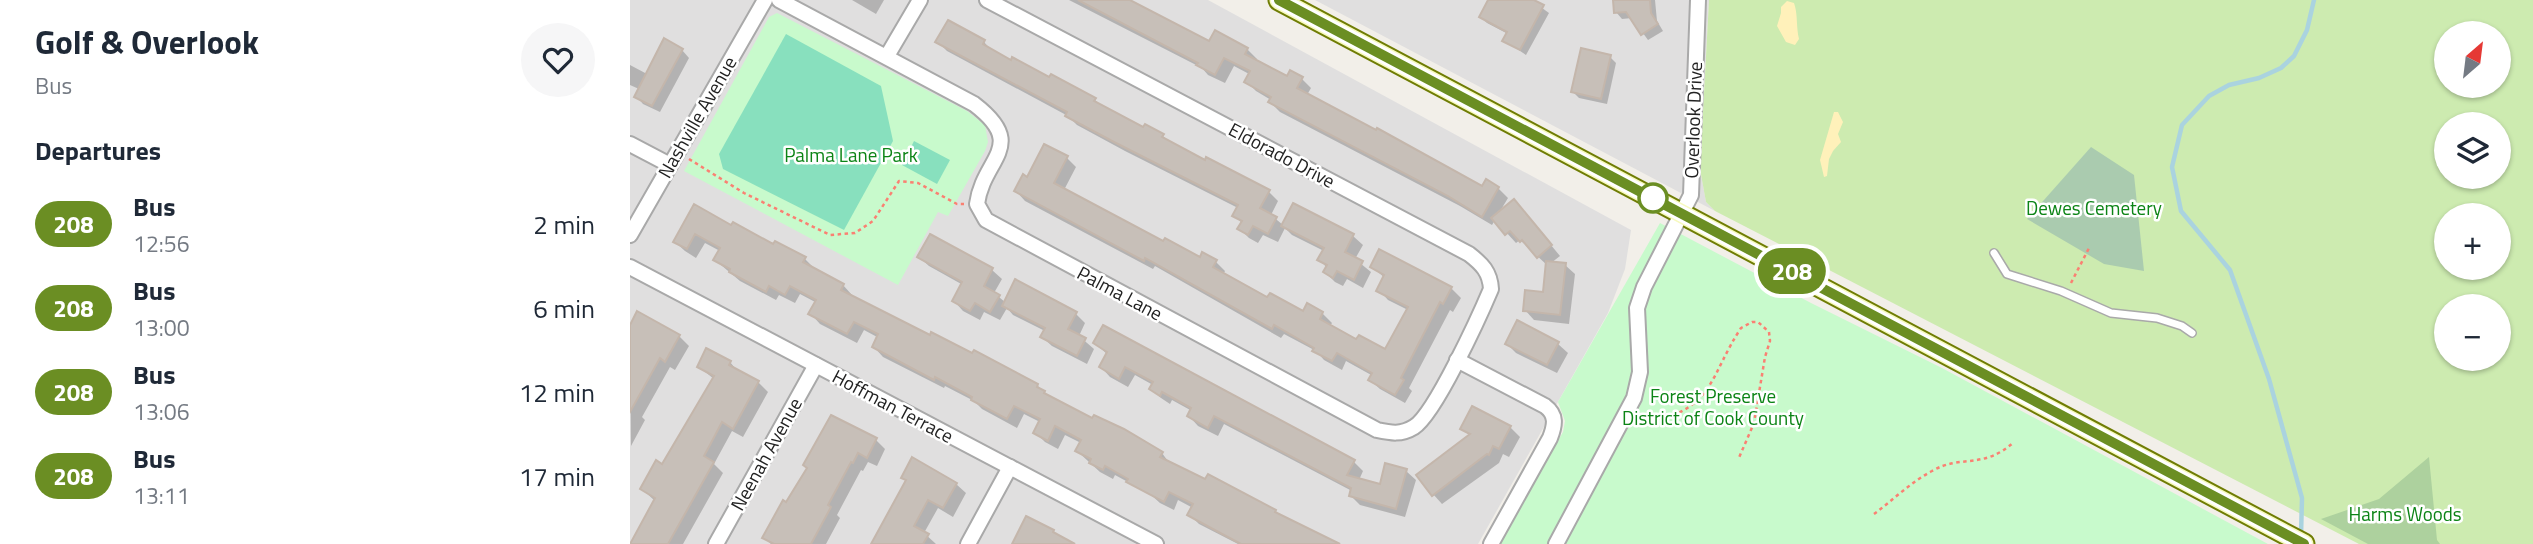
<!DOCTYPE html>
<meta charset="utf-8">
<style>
:root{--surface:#fff;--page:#f6f6f7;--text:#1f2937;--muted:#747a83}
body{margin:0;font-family:"Titillium Web",sans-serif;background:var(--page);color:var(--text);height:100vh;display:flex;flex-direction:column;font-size:26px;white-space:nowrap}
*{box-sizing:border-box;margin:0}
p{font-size:23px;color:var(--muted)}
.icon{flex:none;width:38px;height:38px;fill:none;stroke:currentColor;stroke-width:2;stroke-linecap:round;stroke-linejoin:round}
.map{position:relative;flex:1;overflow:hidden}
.details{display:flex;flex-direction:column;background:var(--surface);width:630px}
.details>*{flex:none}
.badge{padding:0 14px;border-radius:23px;font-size:24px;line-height:46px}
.needle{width:46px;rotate:28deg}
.controls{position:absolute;left:1804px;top:21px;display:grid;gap:14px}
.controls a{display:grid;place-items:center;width:77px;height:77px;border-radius:50%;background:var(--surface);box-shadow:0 2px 5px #0004;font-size:35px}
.map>.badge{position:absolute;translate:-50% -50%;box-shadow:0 0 0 4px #fff}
h2{padding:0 35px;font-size:26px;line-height:63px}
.round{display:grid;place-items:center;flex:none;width:74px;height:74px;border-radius:37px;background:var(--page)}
.overview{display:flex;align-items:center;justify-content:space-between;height:119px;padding:0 35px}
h1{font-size:33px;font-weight:700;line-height:52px}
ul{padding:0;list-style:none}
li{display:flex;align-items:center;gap:21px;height:84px;padding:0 35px}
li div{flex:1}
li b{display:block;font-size:26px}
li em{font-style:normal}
li .badge{min-width:77px;font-weight:700;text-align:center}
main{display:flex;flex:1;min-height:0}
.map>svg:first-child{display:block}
.residential{fill:#e0dfdf}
.grass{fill:#cdebb0;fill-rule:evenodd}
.forest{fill:#add19e}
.sand{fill:#fff1ba}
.cemetery{fill:#aacbaf}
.park{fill:#c8facc}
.pitch{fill:#88e0be}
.shadow{fill:#0003}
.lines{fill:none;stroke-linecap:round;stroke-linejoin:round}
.stream{stroke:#aad3df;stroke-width:4.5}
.building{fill:#c7bfb8;stroke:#c4b6ab;stroke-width:2}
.lane-casing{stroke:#a9a9a9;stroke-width:10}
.street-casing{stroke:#a9a9a9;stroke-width:18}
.secondary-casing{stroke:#707d05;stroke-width:23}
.path{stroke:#fa8072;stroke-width:2.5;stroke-dasharray:3.5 3.5;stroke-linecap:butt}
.lane{stroke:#fff;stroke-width:7}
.street{stroke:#fff;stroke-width:14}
.secondary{stroke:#f7fabf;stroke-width:19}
.line-casing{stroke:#fff;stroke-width:16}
.line{stroke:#6b8e23;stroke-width:10}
.stop-dot{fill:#fff;stroke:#6b8e23;stroke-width:3.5}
.labels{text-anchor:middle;stroke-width:5;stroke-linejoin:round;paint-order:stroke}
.street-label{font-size:19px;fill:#222;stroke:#fff}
.park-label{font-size:19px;fill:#0c8416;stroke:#fff}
</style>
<main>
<section class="details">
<div class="overview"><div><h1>Golf &amp; Overlook</h1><p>Bus</p></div><a class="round"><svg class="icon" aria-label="heart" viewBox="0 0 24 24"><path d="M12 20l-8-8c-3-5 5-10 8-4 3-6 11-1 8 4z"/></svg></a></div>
<h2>Departures</h2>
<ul>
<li><span class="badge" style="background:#6b8e23;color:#fff">208</span><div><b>Bus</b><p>12:56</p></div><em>2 min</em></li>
<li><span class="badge" style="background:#6b8e23;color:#fff">208</span><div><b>Bus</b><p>13:00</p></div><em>6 min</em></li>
<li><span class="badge" style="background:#6b8e23;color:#fff">208</span><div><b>Bus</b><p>13:06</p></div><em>12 min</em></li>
<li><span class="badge" style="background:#6b8e23;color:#fff">208</span><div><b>Bus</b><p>13:11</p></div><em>17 min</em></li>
</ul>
</section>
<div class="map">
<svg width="1903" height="544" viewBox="0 0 1903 544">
<rect width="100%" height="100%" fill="#f2efe9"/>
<g class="residential">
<path d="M0 0H578L1001 230 995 269 978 313 848 544H0Z"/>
<path d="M685 0H1079L1070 169 1076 202 1085 211Z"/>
</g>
<path class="grass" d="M1079 0H1903V544H1729L1085 211 1076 202 1070 169ZM1816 33H1869V86H1816ZM1816 124H1869V177H1816ZM1816 215H1869V268H1816ZM1816 306H1869V359H1816Z"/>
<path class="forest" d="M1799 457 1807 540 1810 544H1738L1691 519 1749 499Z"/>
<g class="sand">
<path d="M1157 1 1164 3C1168 14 1166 27 1169 39L1165 45 1156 42 1147 26 1151 13V7Z"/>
<path d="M1204 112H1208L1213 122 1208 134 1211 142 1203 151 1199 159 1197 176 1194 177 1190 160Z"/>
</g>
<path class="cemetery" d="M1461 147 1504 175 1514 271 1474 264 1397 219Z"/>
<g class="park">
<path d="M147 13 337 111 355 125 358 142 355 151 318 216 308 212 268 285 54 171 139 17Z"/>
<path d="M1030 223 1181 303 1312 368 1638 544H869L933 432 935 421 928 402Z"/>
</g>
<g class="pitch">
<path d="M156 34 251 86 263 141 214 230 93 169 89 154Z"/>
<path d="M284 141 320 160 307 184 272 165Z"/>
</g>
<g class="shadow">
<path d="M222 0H254L246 14Z"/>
<path d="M439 0H497L580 43 585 33 617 49 627 59 626 61 658 79H672L681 88 677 95 853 189 868 188 878 198 869 213 893 211 930 256 921 263 935 265 945 274 939 324 904 320 895 310 915 294 918 266 890 240 886 243 865 220 862 225 830 206 650 112 640 102 641 100 626 91 617 82 621 75 604 66 595 83 578 75 572 68Z"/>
<path d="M860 0H901L919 13 896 55 874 40 878 34 857 23 851 17Z"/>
<path d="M985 0H1025L1027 21 1033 31 1018 40 1002 18 992 19 986 12Z"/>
<path d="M318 22 354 42 363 52 465 100 473 108 514 130 532 135 541 144 639 192 648 201 641 215 653 225 663 205 723 236 733 245 725 259 741 272 733 288 717 279 713 286 705 282 695 272 697 268 690 260 694 251 662 235 655 228 648 242 633 235 628 243 619 238 610 229 612 223 604 215 608 208 495 151 447 125 438 116 317 51 308 42Z"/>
<path d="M52 50 59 58 30 112 13 104 6 96 9 89 0 85V65L17 74Z"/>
<path d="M980 57 986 63 977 104 949 98 943 92Z"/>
<path d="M437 158 446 167 434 190 534 243 571 259 573 255 586 262 595 271 593 275 638 300 673 314 692 313 702 323 700 326 727 341 756 352 778 310 758 300 749 290 755 278 742 267 821 288 831 298 823 312 820 310 779 388 782 391 775 403 750 389 740 380 743 376 716 361 712 370 694 360 686 351 654 334 651 338 525 266 523 269 395 201 386 191 398 179Z"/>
<path d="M65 207 102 227 175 259 184 268 213 285 222 295 221 297 301 337 407 385 419 398 532 453 540 464 645 511 650 516 704 544H608L569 524 559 514 563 508 548 500 544 510 530 503 520 494 485 475 483 479 470 472 447 451 451 443 435 435 428 449 415 442 405 432 410 422 394 414 387 428 352 409 344 401 315 386 314 388 253 357 244 347 249 338 234 330 227 343 190 324 181 314 187 303 170 294 165 303 149 295 146 300 110 281 85 260 90 251 75 243 66 258 55 251 45 242Z"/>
<path d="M300 237 362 270 372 279 364 293 375 302 446 314 455 323 449 336 464 349 457 364 422 346 412 337 415 331 383 315 377 308 370 320 354 312 350 320 333 311 324 301 333 285 299 266 289 257Z"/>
<path d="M888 322 928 344 938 353 927 373 886 353 877 344Z"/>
<path d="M0 327 49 336 59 346 45 370 40 367 12 417 15 420 1 446Z"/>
<path d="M465 343 724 462 733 471 729 480 751 486 776 471 786 480 775 517 730 505 720 495 722 491 594 424 588 436 568 426 559 416 562 411 542 400 540 404 531 398 521 389 523 385 505 375 498 387 480 377 471 367 478 355Z"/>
<path d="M100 362 109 373 128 382 138 392 113 437 102 431 84 464 93 473 53 544H0L25 501 12 489 33 466 84 379 69 367Z"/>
<path d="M843 408 880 427 890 437 879 457 873 454 869 463 812 504 803 494 840 436 832 428Z"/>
<path d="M246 440 255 449 247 466 238 462 233 471 231 470 207 515 210 518 196 544H141L134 537 157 505Z"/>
<path d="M273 477 326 484 336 493 323 517 308 508 294 533 306 544H242L277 482Z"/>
</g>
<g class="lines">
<path class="stream" d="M1671 535 1672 498 1639 379 1600 270 1551 211 1542 167 1552 125 1579 96 1599 85 1629 78 1651 68 1664 56 1677 30 1684 0"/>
</g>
<g class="building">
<path d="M448 0H500L579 41 585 30 618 48 615 54 657 76 660 70 673 77 667 88 746 130 747 128 852 186 856 179 869 187 852 217 818 196 638 102 641 97 614 82 620 71 594 58 585 75 566 65 568 63Z"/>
<path d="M858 0H904L914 5 890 50 872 41 877 32 849 17Z"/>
<path d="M983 0H1020L1021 13 1028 24 1011 35 996 12 984 13Z"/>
<path d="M318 20 355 40 353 44 381 60 382 57 419 77 421 74 466 98 464 101 513 127 515 124 534 134 532 137 575 160 576 157 640 190 630 208 647 217 638 234 623 226 618 235 607 229 612 221 602 216 608 205 484 142 435 116 437 112 305 42Z"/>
<path d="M34 38 53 49 22 106 4 97Z"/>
<path d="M951 48 981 55 971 99 941 92Z"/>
<path d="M414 144 438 156 424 183 533 241 535 238 570 257 572 252 587 260 583 267 637 297 640 293 673 311 677 303 693 312 690 319 726 339 729 335 755 349 778 307 746 291 754 275 740 267 749 249 822 287 813 304 810 302 771 378 774 380 765 395 738 380 742 373 707 353 702 361 682 351 684 348 644 325 642 329 515 258 514 261 384 191 393 174 397 177Z"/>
<path d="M884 199 922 245 907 258 892 240 890 242 880 231 875 235 861 218Z"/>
<path d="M663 203 724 234 715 252 733 261 724 280 707 271 703 278 693 272 697 265 687 260 694 248 651 226Z"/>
<path d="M64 204 101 225 103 222 143 244 145 241 176 257 173 262 214 284 211 290 300 335 301 332 342 353 344 350 408 384 407 387 415 391 414 393 462 418 464 415 494 429 533 452 530 457 575 479 578 474 646 510 645 512 710 544H611L594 535 557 515 563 504 539 492 534 502 496 482 498 479 475 466 473 470 459 463 461 459 445 451 451 440 425 426 418 441 403 433 410 419 384 406 377 419 341 400 342 397 305 377 304 380 242 347 248 334 224 322 217 334 178 314 186 300 160 286 155 295 139 286 136 292 99 272 100 269 83 260 90 248 65 234 57 249 43 242Z"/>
<path d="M300 234 363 268 354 286 370 295 360 312 345 303 340 311 322 301 332 282 287 257Z"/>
<path d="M916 261 936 263 930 315 893 311 895 290 913 292Z"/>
<path d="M385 279 447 312 438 329 456 338 447 356 410 337 415 328 372 306Z"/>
<path d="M7 311 50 335 35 362 30 358 0 412V325Z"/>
<path d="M887 320 929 342 917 365 875 344Z"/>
<path d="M473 325 725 460 717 475 750 484 755 463 777 469 766 509 719 496 721 488 584 416 578 428 557 416 561 408 532 392 530 396 519 389 523 382 495 367 489 379 469 367 477 352 463 343Z"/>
<path d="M76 348 101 361 99 365 129 381 103 429 92 422 81 443 74 456 84 462 38 544H0L25 498 10 489 26 460 32 464 84 376 67 367Z"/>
<path d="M842 406 881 426 869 449 863 446 859 455 857 454 802 496 786 475 840 434 830 429Z"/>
<path d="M201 415 247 438 237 458 228 453 223 463 221 462 198 505 201 507 181 544H144L132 538 153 500 156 502 177 468 173 465Z"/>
<path d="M282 457 327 483 313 508 298 500 284 526 299 534 293 544H241L276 480 271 478Z"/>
<path d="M396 516 424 530 423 532 445 544H382Z"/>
</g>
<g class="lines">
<defs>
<path id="lane" d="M1364 253 1377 274 1431 291 1481 313 1527 318 1552 326 1562 333"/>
<g id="street">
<path d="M149 0 344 104C399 146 353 158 347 204L356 220 747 430C761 433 771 435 784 427 805 414 850 315 861 289 860 272 852 264 839 254L357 0"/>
<path d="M257 56 290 0"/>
<path d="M0 144 40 165"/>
<path d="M0 235 135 0"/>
<path d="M0 267 526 544"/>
<path d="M827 360 915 406C927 415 925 425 920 438L861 544"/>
<path d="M86 544 186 365"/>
<path d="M338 544 380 467"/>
<path d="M926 544 1004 398 1010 372 1007 308 1014 287 1061 195 1068 0"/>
</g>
<path id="secondary" d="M649 0 1674 544"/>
</defs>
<use href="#lane" class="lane-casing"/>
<use href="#street" class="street-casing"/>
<use href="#secondary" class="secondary-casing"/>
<g class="path">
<path d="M59 159 114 193 200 235 225 233 243 221 269 181 288 183 327 204H334"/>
<path d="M1441 283 1459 248"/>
<path d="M1023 422C1085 406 1080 375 1111 328L1122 322H1128L1139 332 1140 341 1135 357 1124 423 1108 460"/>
<path d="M1244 514C1263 500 1281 482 1302 471 1331 454 1353 470 1384 442"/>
</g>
<use href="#lane" class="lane"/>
<use href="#street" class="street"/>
<use href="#secondary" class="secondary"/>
</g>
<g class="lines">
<defs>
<path id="line" d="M649 0 1674 544"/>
</defs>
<use href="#line" class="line-casing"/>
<use href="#line" class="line"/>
</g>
<circle class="stop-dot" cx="1023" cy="198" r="14"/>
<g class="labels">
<g class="street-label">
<text transform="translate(67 117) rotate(-60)" y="7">Nashville Avenue</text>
<text transform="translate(1063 120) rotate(-88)" y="7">Overlook Drive</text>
<text transform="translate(652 155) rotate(28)" y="7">Eldorado Drive</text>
<text transform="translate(490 293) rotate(28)" y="7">Palma Lane</text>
<text transform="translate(263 406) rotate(28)" y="7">Hoffman Terrace</text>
<text transform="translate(136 454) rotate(-61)" y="7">Neenah Avenue</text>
</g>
<g class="park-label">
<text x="221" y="162">Palma Lane Park</text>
<text x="1464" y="215">Dewes Cemetery</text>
<text x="1083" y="403">Forest Preserve<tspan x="1083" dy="22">District of Cook County</tspan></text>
<text x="1775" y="521">Harms Woods</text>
</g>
</g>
</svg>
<div class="controls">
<a><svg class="needle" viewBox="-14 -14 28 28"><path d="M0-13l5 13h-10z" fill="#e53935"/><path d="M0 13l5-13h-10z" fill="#747a83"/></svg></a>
<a><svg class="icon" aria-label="layers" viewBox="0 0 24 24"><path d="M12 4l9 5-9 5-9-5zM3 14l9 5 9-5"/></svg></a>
<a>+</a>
<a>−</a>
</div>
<b class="badge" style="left:1162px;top:271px;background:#6b8e23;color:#fff">208</b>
</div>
</main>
